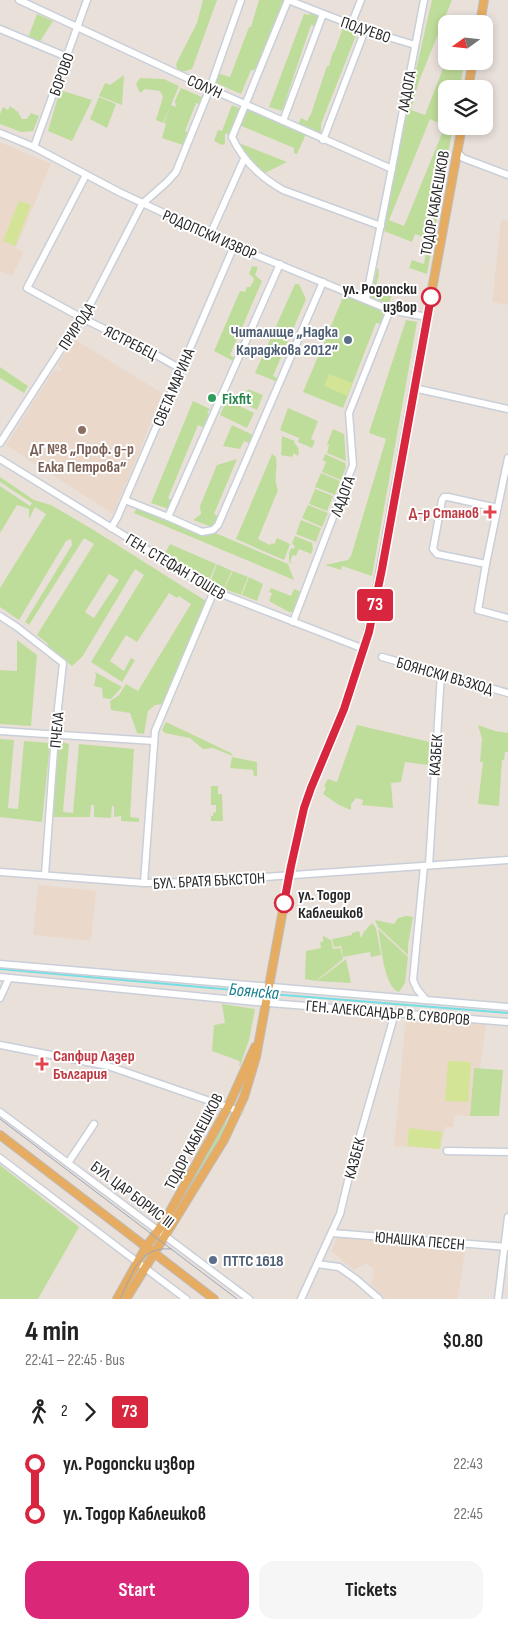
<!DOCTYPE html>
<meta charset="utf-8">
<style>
:root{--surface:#fff;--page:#f6f6f6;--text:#222;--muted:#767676;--accent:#db2777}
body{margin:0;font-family:"Sofia Sans Condensed",sans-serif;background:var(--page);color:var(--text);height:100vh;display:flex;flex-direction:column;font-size:19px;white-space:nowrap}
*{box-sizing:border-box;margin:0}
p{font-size:16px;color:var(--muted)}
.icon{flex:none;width:28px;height:28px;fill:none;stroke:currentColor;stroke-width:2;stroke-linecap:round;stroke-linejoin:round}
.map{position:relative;height:1299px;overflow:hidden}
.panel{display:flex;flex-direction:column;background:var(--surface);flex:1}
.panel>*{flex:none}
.badge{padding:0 10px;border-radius:4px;font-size:18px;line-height:32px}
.needle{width:32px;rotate:255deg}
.controls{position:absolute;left:438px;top:15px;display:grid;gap:10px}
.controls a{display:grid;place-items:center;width:55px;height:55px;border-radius:10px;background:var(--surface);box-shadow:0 2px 8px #0003;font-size:25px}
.map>.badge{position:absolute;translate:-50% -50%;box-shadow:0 0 0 2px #fff}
.legs{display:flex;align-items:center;gap:8px;height:55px;padding:0 25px;font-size:16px}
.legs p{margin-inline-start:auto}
.head{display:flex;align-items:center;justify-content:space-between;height:85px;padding:0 25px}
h1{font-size:28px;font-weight:700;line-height:38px}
.cta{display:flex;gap:10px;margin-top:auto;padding:10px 25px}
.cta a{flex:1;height:58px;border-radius:15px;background:var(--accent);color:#fff;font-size:20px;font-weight:700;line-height:58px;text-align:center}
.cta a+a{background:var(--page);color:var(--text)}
ul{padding:0 25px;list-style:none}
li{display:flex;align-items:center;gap:18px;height:50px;font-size:19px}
li i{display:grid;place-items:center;width:8px;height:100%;margin:0 6px;background:currentColor}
li i::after{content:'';width:12px;height:12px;margin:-6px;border:4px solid;border-radius:50%;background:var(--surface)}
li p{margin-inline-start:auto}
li:first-child i{background:linear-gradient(#0000 50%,currentColor 0)}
li:last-child i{background:linear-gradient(currentColor 50%,#0000 0)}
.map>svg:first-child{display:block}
.education{fill:#ead9ca}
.green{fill:#bfdd9a;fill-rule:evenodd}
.pitch{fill:#d3e496}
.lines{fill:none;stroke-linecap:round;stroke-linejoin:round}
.stream{stroke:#73dfe5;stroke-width:2}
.minor-casing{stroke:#c9cfd9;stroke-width:9}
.major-casing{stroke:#bebebe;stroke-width:10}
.minor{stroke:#fff;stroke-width:6}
.major{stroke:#e6ac62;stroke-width:8}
.tram{stroke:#9ea5b1;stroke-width:1}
.line-1-casing{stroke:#fff;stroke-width:11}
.line-1{stroke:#d7263d;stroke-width:8}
.stop-1-dot{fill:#fff;stroke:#d7263d;stroke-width:2.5}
.service-dot{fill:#5c6f8a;stroke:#fff;stroke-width:2}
.leisure-dot{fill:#2e9e5b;stroke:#fff;stroke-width:2}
.education-dot{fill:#8d6e63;stroke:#fff;stroke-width:2}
.health-dot{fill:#e0444e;stroke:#fff;stroke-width:2}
.labels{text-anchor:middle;stroke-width:4;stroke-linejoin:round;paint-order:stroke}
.street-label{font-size:16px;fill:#282828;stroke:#fff}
.stop-label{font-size:16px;font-weight:bold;fill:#282828;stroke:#fff;text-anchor:end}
.service-label{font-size:16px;font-weight:bold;fill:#4e5e75;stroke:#fff;text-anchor:end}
.leisure-label{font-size:16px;font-weight:bold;fill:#27864d;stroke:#fff;text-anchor:start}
.education-label{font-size:16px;font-weight:bold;fill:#785e54;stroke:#fff}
.health-label{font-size:16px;font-weight:bold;fill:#be3a42;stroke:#fff;text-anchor:end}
.water-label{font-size:18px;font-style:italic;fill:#167e8e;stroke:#fff}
</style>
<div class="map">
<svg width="508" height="1299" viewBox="0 0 508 1299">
<rect width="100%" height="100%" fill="#e9e0da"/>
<g class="education">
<path d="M0 142 51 164 16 248 24 252 12 276 0 271Z"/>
<path d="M501 220 508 221V305L492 302Z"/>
<path d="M74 339 162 393 139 453 113 514 6 445 55 369 60 372 62 369 57 365Z"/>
<path d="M38 885 96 891 91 941 33 935Z"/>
<path d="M406 1017 486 1024 480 1068H474L470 1116 455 1115 453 1127H445L440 1149 394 1146Z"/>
<path d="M337 1236 465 1250 458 1299H386L371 1285 374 1269 366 1263 354 1270 331 1251Z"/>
</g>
<g class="green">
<path d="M203 0H217L192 69 182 72 177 69 176 64 197 23Z"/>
<path d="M259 0H287L260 62 254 70H251L241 94 214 82 217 73 230 77 249 27H251Z"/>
<path d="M432 0H452L419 81 411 110 425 115 446 61H464L460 89H446V126H453L427 274 409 268 412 260 424 264 428 239 415 234 412 242 384 231 407 109ZM430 119 445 126 404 226 389 220Z"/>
<path d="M311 10 322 14 317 27 311 25 282 111 269 107 304 14 309 15Z"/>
<path d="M37 14 53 21 39 43 28 38Z"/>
<path d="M343 24 359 28 321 124V132L318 134 299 123 301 118 307 121 311 114 327 66H329L333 52H334L343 28Z"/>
<path d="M124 75 122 105 99 96 105 83 110 85Z"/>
<path d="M140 78 164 79 179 86 171 105 176 107 175 101 181 88 204 98 202 105 196 103 185 131 190 133 186 146 162 138 166 124 164 123 170 107 163 123 156 120 163 97 160 91 145 89 140 93 136 84Z"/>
<path d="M60 90 92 100 72 141 48 131Z"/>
<path d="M99 97 116 104 107 128 90 119Z"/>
<path d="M232 105 241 109 232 136 225 133V144L222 145 214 141 218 130 222 131Z"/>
<path d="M10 106 18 112 22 119H27L31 113 39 116 33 131 21 132 0 124V114L3 107 8 110Z"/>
<path d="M246 106 306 134 297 154 294 153V148L239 125Z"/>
<path d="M239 143 287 162 261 175 236 145Z"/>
<path d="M252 266 258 267 255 275 262 281 230 355 237 359 235 362 214 351 240 291 245 292 247 287H250L254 280 253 277 249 274Z"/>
<path d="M377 268 379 269 378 273 379 274 376 286 393 291 389 304 371 297Z"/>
<path d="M295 284H299L306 299 273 376 279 379 278 382 255 373Z"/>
<path d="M344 295 383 312 385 315 381 324 376 323 343 408 303 392Z"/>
<path d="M406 320 417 322 372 576 342 566 341 570 325 565 348 560 351 556 386 439 369 433Z"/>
<path d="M0 367 28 386 24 393 0 378Z"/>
<path d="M248 389 263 395 257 410 225 395 226 392 243 400Z"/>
<path d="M227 400 254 413 247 428 220 415Z"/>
<path d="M193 401 210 409 207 413 211 415 205 428 198 425 168 498 174 501 169 509 151 503Z"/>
<path d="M288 408 318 421 311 439 315 441 312 448 298 442 299 438 280 430Z"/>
<path d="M232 425 255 436 252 444 244 441 240 449 223 446Z"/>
<path d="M333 429 344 434 346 461 327 453 329 445 327 444Z"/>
<path d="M282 436 295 441 294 443C298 446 300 451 298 456L294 453 292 457 281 455Z"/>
<path d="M272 454 276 457C278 470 273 478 278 490L258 539 270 545 272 543 274 545 277 538 290 544 284 560 236 539Z"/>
<path d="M325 454 345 463 346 467 341 480 322 472 326 462 323 460Z"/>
<path d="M237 459 214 514 220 517 216 524 212 527 193 520 201 514 200 506 217 465Z"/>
<path d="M321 473 340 481 335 495 315 487Z"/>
<path d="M0 477 34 500 51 505 92 529 206 601 164 704 155 705 148 711 144 734 137 733 130 713 111 710 110 701 119 695 126 684 138 691 191 604 179 596 177 598 169 593 137 642 126 635 110 661 124 671 131 658 135 660 122 682 91 662 144 575 135 569 82 657 72 666 47 647 48 644 37 635 94 544 84 538 29 625 25 622 72 545 71 539 66 541 19 620 0 607V588L46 514 35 507 29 519V509L17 505 0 533V486L30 506 32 503 0 482ZM109 574 119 580 94 618 85 612Z"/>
<path d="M315 489 333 496 327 511 309 504Z"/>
<path d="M308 505 328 513 322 527 302 518Z"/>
<path d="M138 506 201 533 213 532 288 564 294 580 134 513Z"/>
<path d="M301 520 321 528 316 542 296 534Z"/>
<path d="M295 536 312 543 313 549 311 554 299 549 296 556 293 555 290 561 293 564 289 562V553L291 548 293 549 295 547 292 543Z"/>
<path d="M170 544 216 564 209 581 165 553Z"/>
<path d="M217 564 232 571 224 588 210 582Z"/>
<path d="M233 571 248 577 241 595 224 589Z"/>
<path d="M249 577 263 584 257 601 242 595Z"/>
<path d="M271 588 291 596 294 589 301 592 293 612H289L269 601 272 593 269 592Z"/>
<path d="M17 640 37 655 31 726 0 724V670L17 671Z"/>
<path d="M95 672 122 687 111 699 103 698 102 688 94 686 96 676Z"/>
<path d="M166 722 231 753 233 756 213 748 203 749 190 738 165 733 162 730Z"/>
<path d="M357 725 430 742 428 765 405 762 401 782 391 783 393 808 362 805 363 800 356 798 351 804V810L339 805 323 794 326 788 324 786 328 779 337 782Z"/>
<path d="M478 725 495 731 508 733V752H505L504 760H502L499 806 478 804 483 762H480L482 739Z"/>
<path d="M0 739 14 740 8 808 18 809 24 741 50 743 42 822 0 817Z"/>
<path d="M59 741 69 744 63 812 73 813 79 744 134 749 130 817 139 818V822L121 821V816L114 817V806H112L111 818 94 817V805H91L90 817H52Z"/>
<path d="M232 757 257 762V776H254L253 770 230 768Z"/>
<path d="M211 786H218V794H222L223 821H211V816H213V813L216 812V805H211Z"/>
<path d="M406 916 413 917 408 945V955L378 927 375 920 394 924 398 918Z"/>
<path d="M372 923 376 928 381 955 371 957 370 952 343 957 341 946 334 947 332 939 352 935V933L359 931 361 938 364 932Z"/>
<path d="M378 929 408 957 405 983 399 992C384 988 381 944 378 929Z"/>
<path d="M323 936 331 940 333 949 340 948 343 959 316 981 305 979 306 951 321 948 320 942H323Z"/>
<path d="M346 959 351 983 317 981Z"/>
<path d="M222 1004 255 1009 249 1040 240 1066 239 1065 240 1062 237 1060 212 1051 214 1025 225 1023Z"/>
<path d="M474 1068 503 1070 499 1116H470Z"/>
<path d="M227 1117C228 1132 177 1211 166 1228Z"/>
<path d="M0 1165 79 1227 38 1299H0Z"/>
</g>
<g class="pitch">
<path d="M19 201 31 205 15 246 3 241Z"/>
<path d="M329 374 352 383 347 396 324 386Z"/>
<path d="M448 1061 471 1062 468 1102 445 1101Z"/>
<path d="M409 1128 442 1132 440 1149 407 1146Z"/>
</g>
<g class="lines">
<g class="stream">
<path d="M0 969 266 993"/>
<path d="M271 994 508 1013"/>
</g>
<defs>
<g id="minor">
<path d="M19 0 204 86 392 169"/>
<path d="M288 0 232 137C243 161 260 177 283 190L381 226"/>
<path d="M288 0 365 30 415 45"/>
<path d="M351 25 361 0"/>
<path d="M0 29 67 57"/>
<path d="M283 121 323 14"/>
<path d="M0 133 34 147 119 192 234 246 390 310 427 317"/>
<path d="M323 140 365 30"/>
<path d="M34 147 87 0"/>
<path d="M457 152 463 158 508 175"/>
<path d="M86 175 27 288 82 318 149 351 181 369"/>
<path d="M210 235 244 159"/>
<path d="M366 299 390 178 424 0"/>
<path d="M414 388 508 409"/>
<path d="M0 443 92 301 142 204 167 182 176 172 210 88 241 0"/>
<path d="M508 458 486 564 478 610 508 618"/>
<path d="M0 459 214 591 364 649"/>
<path d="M125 500 168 517 202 532 213 530 218 525 323 282"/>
<path d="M168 517 280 264"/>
<path d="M111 528 117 518 234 246"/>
<path d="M486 564 437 554 433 549 442 500 444 497H448L497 508"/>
<path d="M0 616 17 627 63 663 55 735 45 875"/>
<path d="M293 622 353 465 349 413 390 310"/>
<path d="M382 657 508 693"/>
<path d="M0 731 154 741"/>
<path d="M429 865 441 674"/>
<path d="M424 866 413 980 417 989 426 1000"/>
<path d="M0 872 144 883 194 882 508 860"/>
<path d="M144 883 155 731 214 591"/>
<path d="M0 964 508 1007"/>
<path d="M0 977 257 1002 508 1022"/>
<path d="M0 998 9 978"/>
<path d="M0 1045 108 1066 239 1111"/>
<path d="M0 1112 249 1299"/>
<path d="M447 1151 508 1152"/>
<path d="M0 1158 186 1299"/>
<path d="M68 1163 94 1124"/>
<path d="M332 1233 508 1247"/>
<path d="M317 1264 339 1267 356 1279 379 1299"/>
<path d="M301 1299 340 1214 353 1160 395 1013"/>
<path d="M498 1299 508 1217"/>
</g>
<g id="major">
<path d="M480 24 484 0"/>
<path d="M468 89 473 61"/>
<path d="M0 1135 214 1299"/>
<path d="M117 1299 146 1247 163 1224 228 1107 255 1047"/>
<path d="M126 1299 224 1140 244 1097 256 1057 291 866 304 808 311 788 344 709 364 649 373 611 462 126"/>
</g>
</defs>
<use href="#minor" class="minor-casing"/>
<use href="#major" class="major-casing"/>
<use href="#minor" class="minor"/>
<use href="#major" class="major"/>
<g class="tram">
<path d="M0 1119 237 1299"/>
<path d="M120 1299C133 1274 138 1246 171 1249"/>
</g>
</g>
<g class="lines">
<defs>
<path id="line-1" d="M284 903 291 866 304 808 311 788 344 709 369 632 382 569 431 297"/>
</defs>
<use href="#line-1" class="line-1-casing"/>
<use href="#line-1" class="line-1"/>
</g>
<g class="stop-1-dot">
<circle cx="431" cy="297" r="9"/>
<circle cx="284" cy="903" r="9"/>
</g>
<g class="service-dot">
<circle cx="348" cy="340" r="5"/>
<circle cx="213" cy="1260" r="5"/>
</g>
<circle class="leisure-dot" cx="212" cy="398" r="5"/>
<circle class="education-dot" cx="82" cy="430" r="5"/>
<g class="health-dot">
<path d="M487.5 504.5h5v5h5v5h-5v5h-5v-5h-5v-5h5z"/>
<path d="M39.5 1056.5h5v5h5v5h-5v5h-5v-5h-5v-5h5z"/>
</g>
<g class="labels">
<g class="street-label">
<text transform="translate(366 29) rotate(19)" y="6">ПОДУЕВО</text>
<text transform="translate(61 74) rotate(-70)" y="6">БОРОВО</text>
<text transform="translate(205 86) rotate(24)" y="6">СОЛУН</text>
<text transform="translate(406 91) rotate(-79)" y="6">ЛАДОГА</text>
<text transform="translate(434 203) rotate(-80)" y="6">ТОДОР КАБЛЕШКОВ</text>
<text transform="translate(210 234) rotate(24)" y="6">РОДОПСКИ ИЗВОР</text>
<text transform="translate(76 326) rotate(-57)" y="6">ПРИРОДА</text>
<text transform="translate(131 342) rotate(27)" y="6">ЯСТРЕБЕЦ</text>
<text transform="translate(173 387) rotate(-67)" y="6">СВЕТА МАРИНА</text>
<text transform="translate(342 496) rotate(-69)" y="6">ЛАДОГА</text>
<text transform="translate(176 566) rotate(31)" y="6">ГЕН. СТЕФАН ТОШЕВ</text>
<text transform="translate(445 675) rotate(16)" y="6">БОЯНСКИ ВЪЗХОД</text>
<text transform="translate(56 730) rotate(-85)" y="6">ПЧЕЛА</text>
<text transform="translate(435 755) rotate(-86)" y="6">КАЗБЕК</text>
<text transform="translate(209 880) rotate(-3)" y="6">БУЛ. БРАТЯ БЪКСТОН</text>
<text transform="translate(388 1012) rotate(5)" y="6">ГЕН. АЛЕКСАНДЪР В. СУВОРОВ</text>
<text transform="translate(193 1141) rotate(-62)" y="6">ТОДОР КАБЛЕШКОВ</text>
<text transform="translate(354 1158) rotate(-75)" y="6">КАЗБЕК</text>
<text transform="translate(133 1194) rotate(37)" y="6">БУЛ. ЦАР БОРИС III</text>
<text transform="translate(420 1240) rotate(5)" y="6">ЮНАШКА ПЕСЕН</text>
</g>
<g class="stop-label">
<text x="417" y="294">ул. Родопски<tspan x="417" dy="18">извор</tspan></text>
<text x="298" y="900" text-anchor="start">ул. Тодор<tspan x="298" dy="18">Каблешков</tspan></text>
</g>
<g class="service-label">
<text x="338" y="337">Читалище „Надка<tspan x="338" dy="18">Караджова 2012“</tspan></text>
<text x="223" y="1266" text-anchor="start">ПТТС 1618</text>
</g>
<g class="leisure-label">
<text x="222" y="404">Fixfit</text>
</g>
<g class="education-label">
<text x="82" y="454">ДГ №8 „Проф. д-р<tspan x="82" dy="18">Елка Петрова“</tspan></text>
</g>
<g class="health-label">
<text x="479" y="518">Д-р Станов</text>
<text x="53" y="1061" text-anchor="start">Сапфир Лазер<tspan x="53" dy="18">България</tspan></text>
</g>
<g class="water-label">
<text transform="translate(254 991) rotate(5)" y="6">Боянска</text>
</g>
</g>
</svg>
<div class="controls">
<a><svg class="needle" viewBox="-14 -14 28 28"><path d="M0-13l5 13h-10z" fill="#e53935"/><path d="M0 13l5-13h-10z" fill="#767676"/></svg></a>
<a><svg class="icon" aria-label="layers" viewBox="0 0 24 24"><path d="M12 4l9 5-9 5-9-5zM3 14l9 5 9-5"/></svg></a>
</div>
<b class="badge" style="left:375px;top:605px;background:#d7263d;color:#fff">73</b>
</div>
<section class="panel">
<div class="head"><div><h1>4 min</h1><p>22:41 – 22:45 · Bus</p></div><b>$0.80</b></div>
<div class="legs"><svg class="icon" aria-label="walk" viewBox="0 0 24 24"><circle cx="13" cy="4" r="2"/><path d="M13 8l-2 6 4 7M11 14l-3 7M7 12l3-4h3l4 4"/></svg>2<svg class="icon" aria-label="forward" viewBox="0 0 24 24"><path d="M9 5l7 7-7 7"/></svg><b class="badge" style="background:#d7263d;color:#fff">73</b></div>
<ul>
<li><i style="color:#d7263d"></i><b>ул. Родопски извор</b><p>22:43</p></li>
<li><i style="color:#d7263d"></i><b>ул. Тодор Каблешков</b><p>22:45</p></li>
</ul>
<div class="cta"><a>Start</a><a>Tickets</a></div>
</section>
